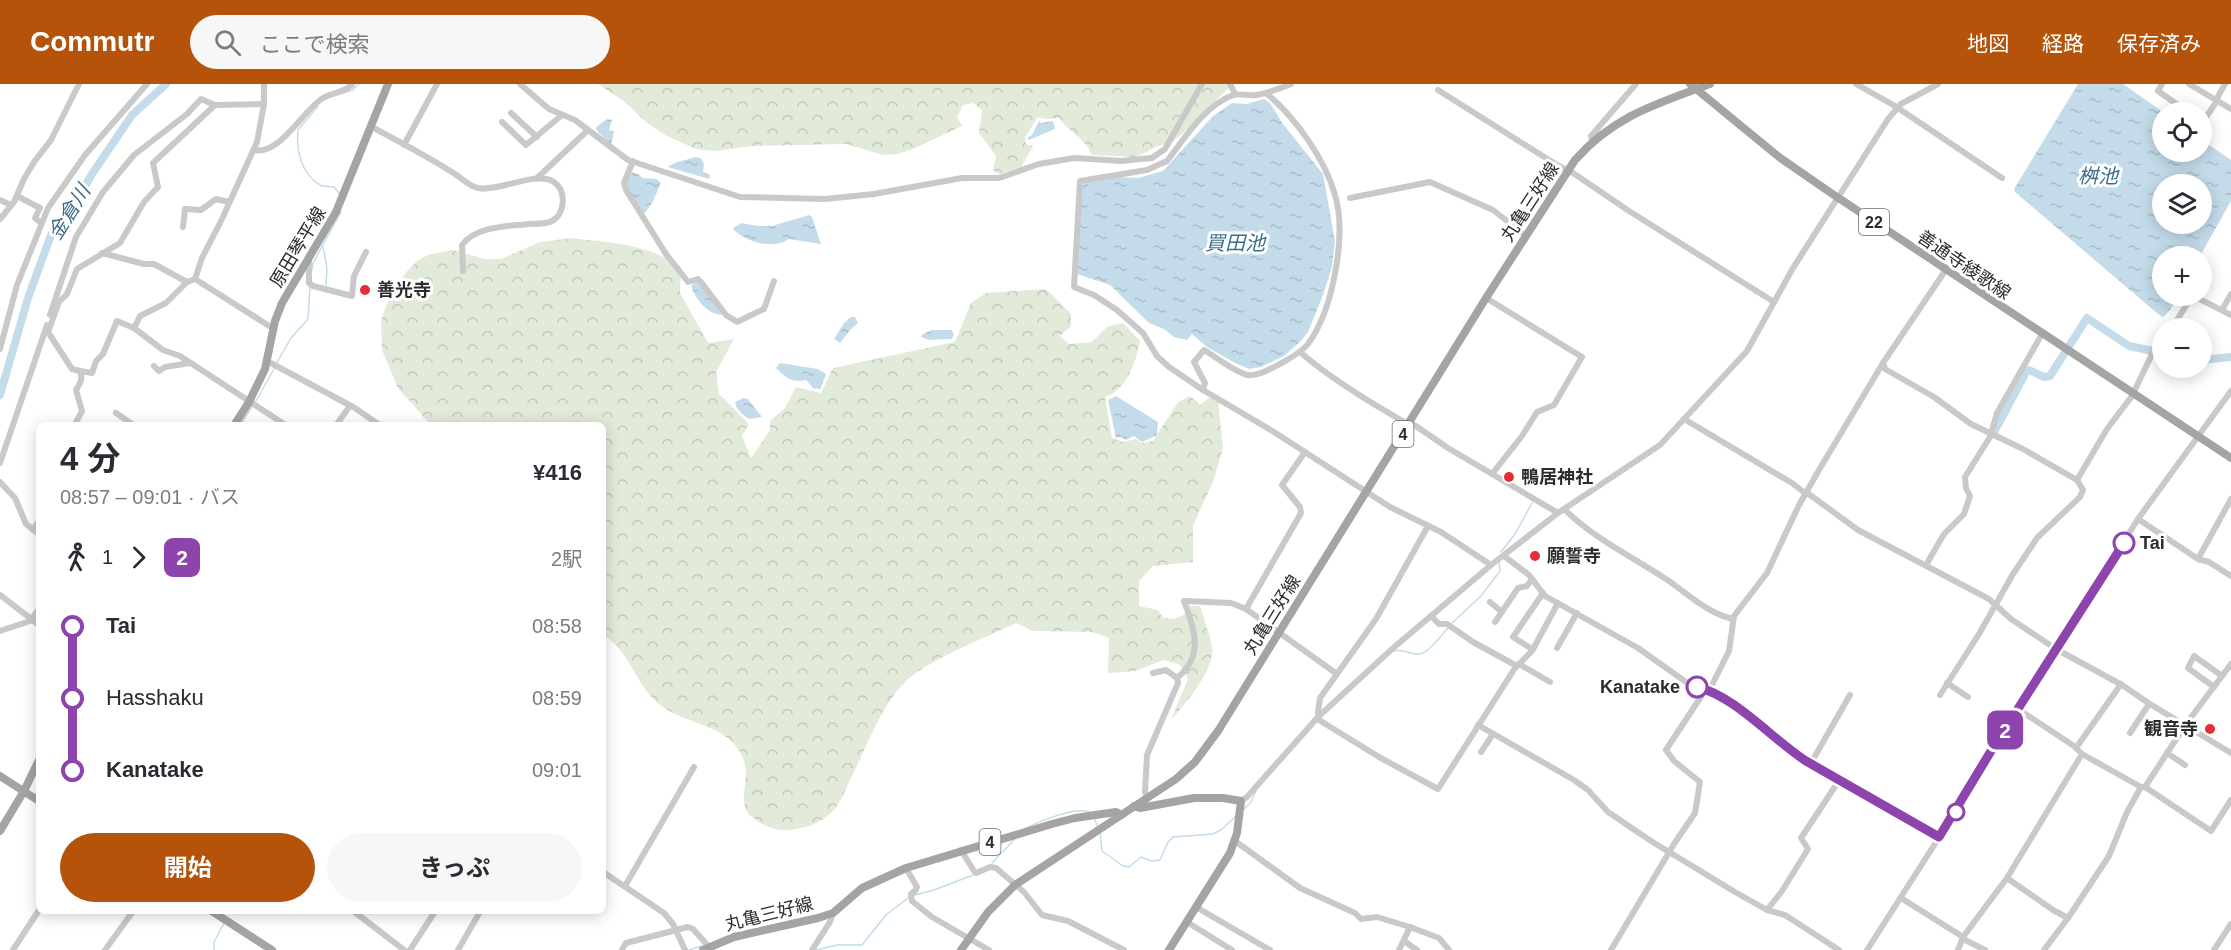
<!DOCTYPE html>
<html lang="ja">
<meta charset="utf-8">
<style>
:root{--surface:#fff;--page:#f7f7f7;--text:#2b2b33;--muted:#7c7c81;--accent:#b45309}
body{margin:0;font-family:Arial,"Noto Sans JP",sans-serif;background:var(--page);color:var(--text);height:100vh;display:flex;flex-direction:column;font-size:22px;white-space:nowrap}
*{box-sizing:border-box;margin:0}
p{font-size:20px;color:var(--muted)}
.icon{flex:none;width:33px;height:33px;fill:none;stroke:currentColor;stroke-width:2;stroke-linecap:round;stroke-linejoin:round}
.map{position:relative;flex:1;overflow:hidden}
.details{position:absolute;left:36px;top:338px;width:570px;height:492px;display:flex;flex-direction:column;background:var(--surface);border-radius:9px;box-shadow:0 3px 15px #0003}
.details>*{flex:none}
.badge{padding:0 12px;border-radius:9px;font-size:21px;line-height:39px}
.controls{position:absolute;left:2152px;top:18px;display:grid;gap:12px}
.controls a{display:grid;place-items:center;width:60px;height:60px;border-radius:50%;background:var(--surface);box-shadow:0 3px 15px #0003;font-size:30px}
.map>.badge{position:absolute;translate:-50% -50%;box-shadow:0 0 0 3px #fff}
.legs{display:flex;align-items:center;gap:9px;height:66px;padding:0 24px;font-size:20px}
.legs p{margin-inline-start:auto}
.headline{display:flex;align-items:center;justify-content:space-between;height:102px;padding:0 24px}
h1{font-size:33px;font-weight:700;line-height:45px}
.button{display:flex;gap:12px;margin-top:auto;padding:12px 24px}
.button a{flex:1;height:69px;border-radius:36px;background:var(--accent);color:#fff;font-size:24px;font-weight:700;line-height:69px;text-align:center}
.button a+a{background:var(--page);color:var(--text)}
ul{padding:0 24px;list-style:none}
li{display:flex;align-items:center;gap:21px;height:72px;font-size:22px}
li i{display:grid;place-items:center;width:9px;height:100%;margin:0 8px;background:currentColor}
li i::after{content:'';width:15px;height:15px;margin:-8px;border:4px solid;border-radius:50%;background:var(--surface)}
li p{margin-inline-start:auto}
li:first-child i{background:linear-gradient(#0000 50%,currentColor 0)}
li:last-child i{background:linear-gradient(currentColor 50%,#0000 0)}
header{display:flex;align-items:center;gap:36px;box-sizing:border-box;height:84px;padding:0 30px;background:var(--accent);color:#fff}
header strong{font-size:28px}
nav{display:flex;gap:33px;margin-inline-start:auto;font-size:21px}
.search{width:420px;height:54px;background:var(--page);display:flex;align-items:center;gap:15px;box-sizing:border-box;padding:0 21px;border-radius:33px;color:var(--muted);font-size:22px}
.map>svg:first-child{display:block}
.forest{fill:url(#forest-crowns)}
.water{fill:url(#water-ripples);fill-rule:evenodd}
.lines{fill:none;stroke-linecap:round;stroke-linejoin:round}
.stream{stroke:#c4dcea;stroke-width:1.5}
.river{stroke:#c4dcea;stroke-width:8}
.minor{stroke:#c9c9c9;stroke-width:6}
.major{stroke:#a4a4a4;stroke-width:8}
.line-1-casing{stroke:#fff;stroke-width:14}
.line-1{stroke:#8e44ad;stroke-width:9}
.poi-dot{fill:#e52c39;stroke:#fff;stroke-width:2}
.stop-1-dot{fill:#fff;stroke:#8e44ad;stroke-width:3}
.labels{text-anchor:middle;stroke-width:6;stroke-linejoin:round;paint-order:stroke}
.shield{fill:#fff;stroke:#6b6b6b;stroke-width:1.5}
.shield-label{font-size:16px;font-weight:bold;fill:#2c2c2c}
.street-label{font-size:18px;fill:#2c2c2c;stroke:#fff}
.poi-label{font-size:18px;font-weight:bold;fill:#2c2c2c;stroke:#fff;text-anchor:start}
.stop-label{font-size:18px;font-weight:bold;fill:#2c2c2c;stroke:#fff;text-anchor:start}
.water-label{font-size:20px;font-style:italic;fill:#3b6d8d;stroke:#fff}
</style>
<header>
<strong>Commutr</strong>
<div class="search"><svg class="icon" aria-label="search" viewBox="0 0 24 24"><circle cx="10" cy="10" r="6"/><path d="M15 15l6 6"/></svg>ここで検索</div>
<nav><a>地図</a><a>経路</a><a>保存済み</a></nav>
</header>
<div class="map">
<svg width="2231" height="866" viewBox="0 0 2231 866">
<defs>
<pattern id="forest-crowns" width="20" height="18" patternUnits="userSpaceOnUse" patternTransform="scale(1.5)"><rect width="20" height="18" fill="#e2ead9"/><path d="M2 6a3 3 0 1 1 6 0M12 15a3 3 0 1 1 6 0" fill="none" stroke="#c2c9ba"/></pattern>
<pattern id="water-ripples" width="26" height="14" patternUnits="userSpaceOnUse" patternTransform="scale(1.5)"><rect width="26" height="14" fill="#c4dcea"/><path d="M2 4q2-2 4 0t4 0M15 11q2-2 4 0t4 0" fill="none" stroke="#a9bdc9"/></pattern>
</defs>
<rect width="100%" height="100%" fill="#fff"/>
<g class="forest">
<path d="M598 0H1233L1210 22 1197 38 1172 58 1158 62 1136 73 1092 71C1086 55 1069 48 1059 34L1046 35 1038 33 1025 53 1026 60 1033 62 1021 83 999 90 993 86 996 72 979 49 982 26 973 19 963 21 957 33 962 42 913 65 898 70 883 71 846 60 752 62 715 67 696 65 665 51 646 38 625 18Z"/>
<path d="M571 154C612 159 645 159 681 183L680 209 708 259 734 255 716 288 719 310 749 340 742 352 751 374 770 346V337L785 324 796 303 821 309 833 284 955 258 971 219 986 209 1046 205 1071 230V242L1060 252 1069 260 1092 258 1108 242 1123 239 1140 257C1136 278 1127 306 1105 313L1112 354 1123 358 1136 355 1142 359 1153 357 1178 318 1190 312 1200 321 1210 313 1218 318 1223 364 1214 395 1193 442V478L1153 482 1139 497V522L1158 526 1163 534 1174 535 1184 531 1188 522H1200C1204 536 1210 550 1212 563 1215 586 1185 620 1171 636L1188 595 1180 581 1164 576 1135 587 1108 589 1109 554 1092 548 1034 547 1016 539C987 553 925 577 904 599 880 624 867 662 851 694 846 704 841 717 834 726 822 739 807 744 789 746 779 747 768 744 759 738 755 735 748 731 746 726 739 708 753 690 740 668 725 641 687 640 663 623 635 604 632 568 603 551V340H430L398 304 382 266 381 236 391 209 408 186 417 177 428 171 452 166 485 175H501L540 158Z"/>
</g>
<g class="water">
<path d="M2078 0H2123L2163 28V68H2202V56L2231 76V117L2200 172H2163V212H2178L2170 226 2163 233 2158 230 2015 108 2014 105ZM2163 100H2202V140H2163Z"/>
<path d="M1264 15 1270 19 1283 40 1323 90 1335 157 1332 183 1323 211 1308 248 1301 257 1284 272 1261 283 1249 285 1235 279 1207 263 1192 250 1187 256 1174 253 1164 245 1149 239 1110 201 1077 190 1081 104 1086 97 1116 93 1138 94 1163 87 1213 32 1232 19 1247 20Z"/>
<path d="M607 35 612 36 609 46 614 47 611 62 596 45V43Z"/>
<path d="M1039 37 1041 39 1053 37 1055 45 1029 56 1027 54 1032 51Z"/>
<path d="M695 73 701 74 704 80 703 88 710 91 709 95 668 83C675 77 685 77 695 73Z"/>
<path d="M632 88 640 91 642 94 656 95 661 99 652 119 644 130 625 101Z"/>
<path d="M809 131 812 133 821 160 789 155C774 166 745 158 733 145L741 139 757 142H772Z"/>
<path d="M696 198 701 200 722 231C707 230 696 216 691 202Z"/>
<path d="M851 233H855L858 239 851 245 840 259 834 255 844 239Z"/>
<path d="M932 246H951L954 250 952 255 929 256 921 253 923 250Z"/>
<path d="M780 279 818 285 826 290 820 306 817 304 814 305 806 296C791 299 786 294 776 284Z"/>
<path d="M1116 312 1158 338 1157 351 1142 358 1134 352 1126 356 1121 353 1116 354 1108 316Z"/>
<path d="M743 314 748 315 762 333 749 335C743 331 736 326 735 318Z"/>
</g>
<g class="lines">
<g class="stream">
<path d="M353 5 359 0"/>
<path d="M343 9 353 6 354 3"/>
<path d="M318 22 298 46C296 66 301 90 320 101 324 103 330 102 334 103L339 109"/>
<path d="M323 163 327 184 326 201"/>
<path d="M312 186 313 179 341 128"/>
<path d="M276 280 291 254 308 235 310 203"/>
<path d="M256 317 274 285"/>
<path d="M241 340 253 321"/>
<path d="M1501 468 1515 450 1532 419"/>
<path d="M1451 540 1481 512 1500 487 1499 477"/>
<path d="M1393 567C1405 565 1408 570 1418 570 1428 571 1441 551 1448 544"/>
<path d="M1244 725 1251 718 1256 707"/>
<path d="M1094 734 1098 743"/>
<path d="M1022 746C1036 739 1074 722 1089 728"/>
<path d="M1100 747 1102 767 1123 782 1129 783 1141 773 1152 777 1160 776 1168 758 1173 753 1213 750 1221 746 1236 732"/>
<path d="M992 779 1014 756"/>
<path d="M915 811 934 806 973 791"/>
<path d="M214 866V858L224 839"/>
<path d="M689 866 702 862"/>
<path d="M816 866 837 861H862L886 831 908 814"/>
</g>
<g class="river">
<path d="M2202 276 2231 273"/>
<path d="M0 311 28 214 51 151 69 136 74 122 92 90 132 31 166 0"/>
<path d="M1993 350 2026 288 2029 286 2044 293 2050 292 2087 234 2129 262 2163 269"/>
</g>
<g class="minor">
<path d="M520 0 549 25 575 36 628 76 740 113 825 115 874 110 962 94H999L1039 80 1074 74 1121 77 1152 74 1165 65 1202 0"/>
<path d="M1230 0 1235 10"/>
<path d="M1291 0C1279 5 1268 9 1256 11 1248 12 1240 9 1233 11 1204 22 1185 54 1167 77L1147 86 1080 97 1074 203 1094 211 1117 226 1143 249 1157 272 1169 283 1203 306 1274 348 1390 423 1441 448 1491 481"/>
<path d="M1856 0 1895 22 2002 94"/>
<path d="M2162 0 2158 7 2188 28"/>
<path d="M2189 0 2231 25"/>
<path d="M1438 6 1557 81 1573 89 1629 127 1774 218"/>
<path d="M2216 16 2225 0"/>
<path d="M511 29 537 53"/>
<path d="M502 38 526 61 562 31"/>
<path d="M2202 39 2217 17"/>
<path d="M372 43C400 58 429 73 455 90 463 95 469 102 478 104 499 108 538 86 554 98 567 107 565 130 552 137 546 140 537 140 530 140 508 142 476 142 462 161L463 187"/>
<path d="M1592 57 1591 52 1636 0"/>
<path d="M404 61 437 0"/>
<path d="M254 66C281 71 303 26 323 14 333 8 345 9 352 0"/>
<path d="M633 77 624 99 626 106 666 170 688 198 698 195 701 198 726 231 737 238 764 225 774 197"/>
<path d="M536 95 587 47"/>
<path d="M17 112 40 124 35 134 41 139"/>
<path d="M1350 114 1430 98 1493 126 1526 152"/>
<path d="M0 116 11 121"/>
<path d="M0 135 14 118 24 95 34 78 51 56 79 0"/>
<path d="M183 143 185 125 201 126 216 115 229 118"/>
<path d="M102 169 144 180H154L187 198"/>
<path d="M309 176V199L313 202 352 212 354 192 366 168"/>
<path d="M195 195 187 198 166 219 140 232 134 244 163 266 180 272 284 340"/>
<path d="M195 195 202 174 222 135 257 58 264 20V0"/>
<path d="M195 195 274 245"/>
<path d="M2194 212 2231 231"/>
<path d="M1486 214 1582 273 1554 321 1537 328 1522 352 1492 390"/>
<path d="M2222 226 2231 210"/>
<path d="M50 231 76 153 103 108 134 71 187 30 201 15 215 21"/>
<path d="M2172 244 2192 212"/>
<path d="M0 265 17 201 48 124 85 71 147 0"/>
<path d="M1300 268C1331 295 1369 318 1406 339L1410 338 1448 364 1558 429"/>
<path d="M267 277 355 324 378 340"/>
<path d="M1883 279 1885 285 1934 313 1971 340 2023 365 2077 396 2083 406 2080 413 2037 454 2013 490 1979 550 1940 611"/>
<path d="M154 282 159 287 165 283 190 279"/>
<path d="M80 287 92 289 96 277 103 270 117 237 134 244"/>
<path d="M1203 306 1205 299 1194 278 1204 266C1216 273 1236 289 1248 291 1256 293 1270 285 1278 281 1288 275 1300 270 1308 260 1333 226 1347 151 1335 111 1325 75 1295 33 1267 10"/>
<path d="M116 329 132 340"/>
<path d="M1684 335 1792 399 1806 410"/>
<path d="M75 340 82 327 76 306C80 300 83 295 80 287L72 285 48 248 59 218 67 210 77 185 120 159 144 118 158 103 153 79 215 21 264 20"/>
<path d="M337 340 349 323"/>
<path d="M0 379 47 241"/>
<path d="M2077 396 2107 345 2132 312 2152 270 2163 256"/>
<path d="M0 398 15 414 26 440 39 450"/>
<path d="M1806 408 1858 446 1989 515 2011 535 2056 565 2122 601 2150 620 2231 669"/>
<path d="M1564 425C1592 453 1629 471 1663 493 1685 507 1706 529 1733 535"/>
<path d="M2138 435 2198 475 2209 478 2231 492"/>
<path d="M1428 442 1376 535 1320 614 1318 628 1319 636 1379 673 1438 705 1515 584 1532 567 1558 519"/>
<path d="M33 446 39 437"/>
<path d="M1504 472 1529 491 1545 512 1638 564 1686 598 1710 605 1756 638 1789 665 1875 717 1908 734 1939 753"/>
<path d="M2198 475 2231 415"/>
<path d="M1926 481 1944 450 1964 430 1970 412 1966 404 1965 393 1990 353 1997 329 2042 250"/>
<path d="M0 511 39 541"/>
<path d="M1490 518 1502 528"/>
<path d="M1246 525 1301 429 1300 423 1282 401 1305 368"/>
<path d="M1431 532 1439 540H1447L1473 558 1517 582"/>
<path d="M1495 538 1518 504 1527 502 1532 495"/>
<path d="M0 547 30 537 39 525"/>
<path d="M1557 564 1577 529"/>
<path d="M1532 565 1513 553 1543 509"/>
<path d="M1519 580 1550 598"/>
<path d="M1177 594C1204 572 1195 546 1184 517L1231 519 1246 525 1337 590"/>
<path d="M1947 599 1968 613"/>
<path d="M2214 603 2188 584 2194 572 2222 592"/>
<path d="M1710 605 1729 567 1734 532 1767 489 1799 421 1819 386 1883 279 1947 184"/>
<path d="M2018 625 2074 662 2082 670 2141 703H2145L2211 747 2231 716"/>
<path d="M1478 641 1574 696 1588 706 1608 728 1651 757 1735 808 1767 826 1785 831 1839 866"/>
<path d="M2130 649 2149 620"/>
<path d="M2076 664 2121 600"/>
<path d="M1481 668 1493 650"/>
<path d="M2167 669 2185 681"/>
<path d="M1811 679 1850 611"/>
<path d="M2145 703 2186 640 2231 580"/>
<path d="M1147 713 1145 708 1147 671 1178 599 1177 594 1166 586 1153 589"/>
<path d="M1241 717 1247 713 1318 633 1392 565 1491 481 1558 429 1660 361 1747 267 1793 184 1888 35 1901 20 1938 0"/>
<path d="M1235 757 1300 804 1355 829 1361 835 1377 833 1410 843 1439 854 1449 866"/>
<path d="M961 766 974 787 976 789 990 783 996 784 1024 808 1042 831 1068 837 1124 866"/>
<path d="M906 784 917 803 915 807 911 810 912 817 932 833 989 866"/>
<path d="M603 788 664 829 673 840 685 866"/>
<path d="M2007 794 2053 826 2068 834"/>
<path d="M625 802 694 683"/>
<path d="M1901 814 1963 853"/>
<path d="M1196 823 1270 866"/>
<path d="M352 826 404 866"/>
<path d="M1767 826 1782 807 1808 765 1801 754 1838 698 1837 694"/>
<path d="M1187 838 1232 866"/>
<path d="M1963 855 1985 866"/>
<path d="M1404 857 1417 866"/>
<path d="M13 866 39 826"/>
<path d="M105 866 134 826"/>
<path d="M410 866 436 826"/>
<path d="M458 866 481 826"/>
<path d="M622 866 626 859 688 843 693 845 711 865"/>
<path d="M812 866 830 838 833 829"/>
<path d="M1399 866 1410 843"/>
<path d="M1611 866 1674 760 1695 729 1700 698 1674 677 1666 666 1706 605"/>
<path d="M1867 866 1956 727 1991 667 2138 435 2231 307"/>
<path d="M1958 866 1963 853 2007 794 2082 670"/>
<path d="M2044 866 2068 834 2109 772 2127 728 2141 703"/>
<path d="M2214 866 2231 840"/>
</g>
<g class="major">
<path d="M1690 0 1779 73 1831 109 2231 374"/>
<path d="M235 340 249 318 265 285 275 237 282 219 336 128 388 0"/>
<path d="M0 692 39 717"/>
<path d="M1134 722 1140 724 1194 714H1223L1241 717 1237 749 1230 769 1169 866"/>
<path d="M0 747 24 707 39 676"/>
<path d="M210 826 272 866"/>
<path d="M703 866 734 853 818 834 833 829 862 804 906 784 1052 740 1075 734 1116 728 1121 731"/>
<path d="M961 866 988 828 1015 801 1176 695 1195 678 1218 647 1486 214 1575 76C1614 32 1656 20 1710 0"/>
</g>
</g>
<g class="lines">
<defs>
<path id="line-1" d="M1697 603C1735 612 1772 655 1806 677L1939 753 1991 667 2124 459"/>
</defs>
<use href="#line-1" class="line-1-casing"/>
<use href="#line-1" class="line-1"/>
</g>
<g class="poi-dot">
<circle cx="365" cy="206" r="6"/>
<circle cx="1509" cy="393" r="6"/>
<circle cx="1535" cy="472" r="6"/>
<circle cx="2210" cy="645" r="6"/>
</g>
<g class="stop-1-dot">
<circle cx="2124" cy="459" r="10"/>
<circle cx="1697" cy="603" r="10"/>
<circle cx="1956" cy="728" r="8"/>
</g>
<g class="labels">
<g class="shield">
<rect x="1859" y="125" width="30" height="26" rx="4.5"/>
<rect x="1392.5" y="337" width="21" height="26" rx="4.5"/>
<rect x="979.5" y="745" width="21" height="26" rx="4.5"/>
</g>
<g class="shield-label">
<text x="1874" y="144">22</text>
<text x="1403" y="356">4</text>
<text x="990" y="764">4</text>
</g>
<g class="street-label">
<text transform="translate(1530 118) rotate(-57)" y="6">丸亀三好線</text>
<text transform="translate(298 163) rotate(-59)" y="6">原田琴平線</text>
<text transform="translate(1964 181) rotate(34)" y="6">善通寺綾歌線</text>
<text transform="translate(1272 531) rotate(-58)" y="6">丸亀三好線</text>
<text transform="translate(769 830) rotate(-14)" y="6">丸亀三好線</text>
</g>
<g class="poi-label">
<text x="377" y="212">善光寺</text>
<text x="1521" y="399">鴨居神社</text>
<text x="1547" y="478">願誓寺</text>
<text x="2198" y="651" text-anchor="end">観音寺</text>
</g>
<g class="stop-label">
<text x="2140" y="465">Tai</text>
<text x="1680" y="609" text-anchor="end">Kanatake</text>
</g>
<g class="water-label">
<text x="2098" y="99">桝池</text>
<text transform="translate(69 128) rotate(-58)" y="7">金倉川</text>
<text x="1235" y="166">買田池</text>
</g>
</g>
</svg>
<div class="controls">
<a><svg class="icon" aria-label="locate" viewBox="0 0 24 24"><circle cx="12" cy="12" r="6"/><path d="M12 2v4M12 18v4M2 12h4M18 12h4"/></svg></a>
<a><svg class="icon" aria-label="layers" viewBox="0 0 24 24"><path d="M12 4l9 5-9 5-9-5zM3 14l9 5 9-5"/></svg></a>
<a>+</a>
<a>−</a>
</div>
<b class="badge" style="left:2005px;top:646px;background:#8e44ad;color:#fff">2</b>
<section class="details">
<div class="headline"><div><h1>4 分</h1><p>08:57 – 09:01 · バス</p></div><b>¥416</b></div>
<div class="legs"><svg class="icon" aria-label="walk" viewBox="0 0 24 24"><circle cx="13" cy="4" r="2"/><path d="M13 8l-2 6 4 7M11 14l-3 7M7 12l3-4h3l4 4"/></svg>1<svg class="icon" aria-label="forward" viewBox="0 0 24 24"><path d="M9 5l7 7-7 7"/></svg><b class="badge" style="background:#8e44ad;color:#fff">2</b><p>2駅</p></div>
<ul>
<li><i style="color:#8e44ad"></i><b>Tai</b><p>08:58</p></li>
<li><i style="color:#8e44ad"></i><span>Hasshaku</span><p>08:59</p></li>
<li><i style="color:#8e44ad"></i><b>Kanatake</b><p>09:01</p></li>
</ul>
<div class="button"><a>開始</a><a>きっぷ</a></div>
</section>
</div>
